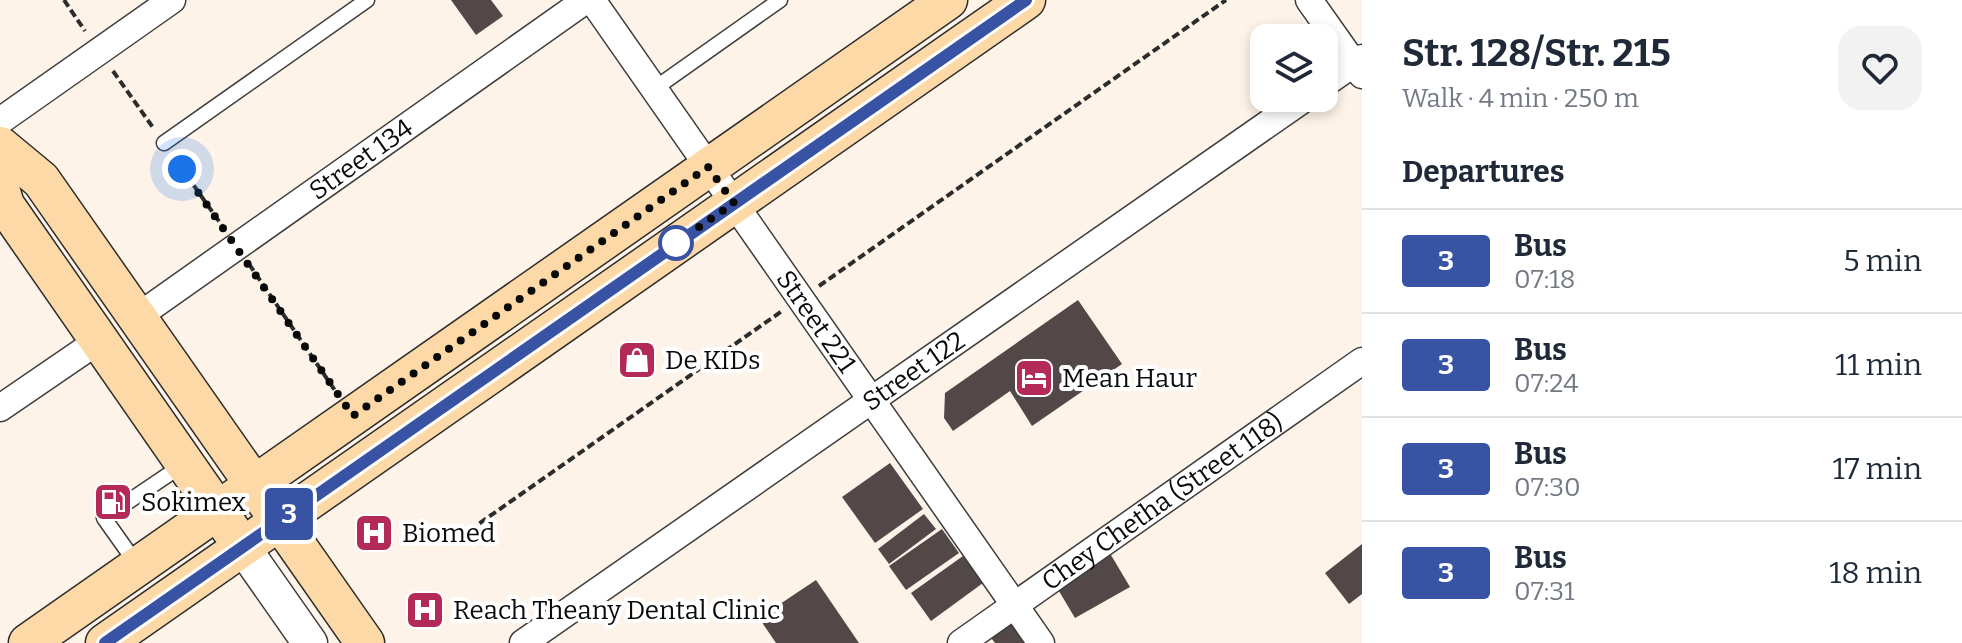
<!DOCTYPE html>
<meta charset="utf-8">
<style>
:root{--surface:#fff;--page:#f2f2f3;--text:#1f2937;--muted:#747a83;--line:#e0e1e3}
body{margin:0;font-family:Bitter,serif;background:var(--page);color:var(--text);height:100vh;display:flex;flex-direction:column;font-size:30px;white-space:nowrap}
*{box-sizing:border-box;margin:0}
p{font-size:26px;color:var(--muted)}
.icon{flex:none;width:44px;height:44px;fill:none;stroke:currentColor;stroke-width:2;stroke-linecap:round;stroke-linejoin:round}
.map{position:relative;flex:1;overflow:hidden}
.drawer{display:flex;flex-direction:column;background:var(--surface);width:600px}
.drawer>*{flex:none}
.badge{padding:0 16px;border-radius:6px;font-size:28px;line-height:52px}
.controls{position:absolute;left:1250px;top:24px;display:grid;gap:16px}
.controls a{display:grid;place-items:center;width:88px;height:88px;border-radius:16px;background:var(--surface);box-shadow:0 4px 12px #0003;font-size:40px}
.you{position:absolute;width:40px;height:40px;margin:-20px;border:6px solid #fff;border-radius:50%;background:#1a73e8;box-shadow:0 0 0 12px #1a73e833}
.map>.badge{position:absolute;translate:-50% -50%;box-shadow:0 0 0 4px #fff}
h2{padding:0 40px;font-size:30px;line-height:72px}
.round{display:grid;place-items:center;flex:none;width:84px;height:84px;border-radius:24px;background:var(--page)}
.headline{display:flex;align-items:center;justify-content:space-between;height:136px;padding:0 40px}
h1{font-size:38px;font-weight:700;line-height:60px}
ul{padding:0;list-style:none}
li{display:flex;align-items:center;gap:24px;height:104px;padding:0 40px;border-top:2px solid var(--line)}
li div{flex:1}
li b{display:block;font-size:30px}
li em{font-style:normal}
li .badge{min-width:88px;font-weight:700;text-align:center}
main{display:flex;flex:1;min-height:0}
.map>svg:first-child{display:block}
.building{fill:#524847}
.lines{fill:none;stroke-linecap:round;stroke-linejoin:round}
.service-casing{stroke:#3d3d3d;stroke-width:17}
.minor-casing{stroke:#3d3d3d;stroke-width:29}
.tertiary-casing{stroke:#3d3d3d;stroke-width:37}
.secondary-casing{stroke:#2c2c2c;stroke-width:41}
.path{stroke:#2c2c2c;stroke-width:4;stroke-dasharray:8 4;stroke-linecap:butt}
.service{stroke:#fff;stroke-width:14}
.minor{stroke:#fff;stroke-width:26}
.tertiary{stroke:#fff;stroke-width:34}
.secondary{stroke:#fcd9a6;stroke-width:38}
.line-casing{stroke:#fff;stroke-width:18}
.line{stroke:#3853a4;stroke-width:12}
.walk{stroke:#0a0a0a;stroke-width:8;stroke-dasharray:0 14.4}
.stop-dot{fill:#fff;stroke:#3853a4;stroke-width:4}
.labels{text-anchor:middle;stroke-width:8;stroke-linejoin:round;paint-order:stroke}
.street-label{font-size:26px;fill:#0a0a0a;stroke:#fff}
.poi-label{font-size:26px;fill:#0a0a0a;stroke:#fff;text-anchor:start}
</style>
<main>
<div class="map">
<svg width="1362" height="643" viewBox="0 0 1362 643">
<rect width="100%" height="100%" fill="#fef3e8"/>
<g class="building">
<path d="M451 0H491L503 16 476 35Z"/>
<path d="M1078 300 1122 364 1032 426 1010 391 953 431 944 418 945 393Z"/>
<path d="M890 463 923 509 875 543 842 497Z"/>
<path d="M924 514 936 529 889 564 878 549Z"/>
<path d="M942 529 959 553 906 590 889 566Z"/>
<path d="M1362 544V594L1349 604 1325 573Z"/>
<path d="M1108 550 1130 587 1075 618 1053 581Z"/>
<path d="M963 556 983 583 931 621 911 593Z"/>
<path d="M816 580 859 643H776L759 618Z"/>
<path d="M1011 611 1035 643H995L985 630Z"/>
</g>
<g class="lines">
<defs>
<g id="service">
<path d="M654 89 780 0"/>
<path d="M164 143 367 0"/>
<path d="M138 566 104 518 184 464"/>
</g>
<g id="minor">
<path id="s1" d="M592 0 1041 643"/>
<path d="M1309 0 1362 75"/>
<path d="M1324 84 1362 58"/>
<path d="M0 121 172 0"/>
<path id="s2" d="M137 317 586 0"/>
<path d="M0 408 98 341"/>
<path id="s3" d="M523 643 1305 98"/>
<path id="s4" d="M961 643 1362 361"/>
</g>
<path id="tertiary" d="M242 546 310 643"/>
<g id="secondary">
<path d="M0 146 41 180 365 643"/>
<path d="M0 188 5 205 231 530"/>
<path d="M28 643 948 0"/>
<path d="M105 643 1026 0"/>
</g>
</defs>
<use href="#service" class="service-casing"/>
<use href="#minor" class="minor-casing"/>
<use href="#tertiary" class="tertiary-casing"/>
<use href="#secondary" class="secondary-casing"/>
<g class="path">
<path d="M64 0 85 31"/>
<path d="M113 71 154 129"/>
<path d="M173 156 223 227"/>
<path d="M249 264 336 392"/>
<path d="M819 286 1226 0"/>
<path d="M450 544 782 311"/>
</g>
<use href="#service" class="service"/>
<use href="#minor" class="minor"/>
<use href="#tertiary" class="tertiary"/>
<use href="#secondary" class="secondary"/>
</g>
<g class="lines">
<defs>
<path id="line" d="M105 643 1026 0"/>
</defs>
<use href="#line" class="line-casing"/>
<use href="#line" class="line"/>
<path class="walk" d="M182 169 353 416 708 167 734 203 676 243"/>
</g>
<defs>
<symbol id="shop-square" viewBox="-11 -11 22 22"><rect x="-9" y="-9" width="18" height="18" rx="4" fill="#b32957" stroke="#fff"/><path d="M-5-2.5h2.3a2.7 3.5 0 0 1 5.4 0H5L5.5 6h-11ZM-1.5-2.5h3a1.5 2.3 0 0 0-3 0Z" fill="#fff"/></symbol>
<symbol id="hotel-square" viewBox="-11 -11 22 22"><rect x="-9" y="-9" width="18" height="18" rx="4" fill="#b32957" stroke="#fff"/><path d="M-6-4.5h1.5V1H6V5H4.5V3h-9V5H-6ZM-4 0a1.8 1.8 0 1 1 3.6 0ZM.5 0V-2.5h3Q6-2.5 6 0Z" fill="#fff"/></symbol>
<symbol id="fuel-square" viewBox="-11 -11 22 22"><rect x="-9" y="-9" width="18" height="18" rx="4" fill="#b32957" stroke="#fff"/><path d="M-5.5-6h7V0h2V4h1.3V-2.5L3-4.5l.8-.8L6-3V5H2.5V1h-1V6h-7ZM-4.2-4.7v3.2H.2V-4.7Z" fill="#fff"/></symbol>
<symbol id="hospital-square" viewBox="-11 -11 22 22"><rect x="-9" y="-9" width="18" height="18" rx="4" fill="#b32957" stroke="#fff"/><path d="M-5-5h3v3.5h4V-5h3V5h-3V1.5h-4V5h-3Z" fill="#fff"/></symbol>
</defs>
<g fill-rule="evenodd">
<use href="#shop-square" x="615" y="338" width="44" height="44"/>
<use href="#hotel-square" x="1012" y="356" width="44" height="44"/>
<use href="#fuel-square" x="91" y="480" width="44" height="44"/>
<use href="#hospital-square" x="352" y="511" width="44" height="44"/>
<use href="#hospital-square" x="403" y="588" width="44" height="44"/>
</g>
<circle class="stop-dot" cx="676" cy="243" r="16"/>
<g class="labels">
<g class="street-label">
<text dy="9" stroke="none"><textPath href="#s2" startOffset="274">Street 134</textPath></text>
<text dy="9" stroke="none"><textPath href="#s1" startOffset="392">Street 221</textPath></text>
<text dy="9" stroke="none"><textPath href="#s3" startOffset="476">Street 122</textPath></text>
<text dy="9" stroke="none"><textPath href="#s4" startOffset="246">Chey Chetha (Street 118)</textPath></text>
</g>
<g class="poi-label">
<text x="665" y="369">De KIDs</text>
<text x="1062" y="387">Mean Haur</text>
<text x="141" y="511">Sokimex</text>
<text x="402" y="542">Biomed</text>
<text x="453" y="619">Reach Theany Dental Clinic</text>
</g>
</g>
</svg>
<div class="controls">
<a><svg class="icon" aria-label="layers" viewBox="0 0 24 24"><path d="M12 4l9 5-9 5-9-5zM3 14l9 5 9-5"/></svg></a>
</div>
<div class="you" style="left:182px;top:169px"></div>
<b class="badge" style="left:289px;top:514px;background:#3853a4;color:#fff">3</b>
</div>
<section class="drawer">
<div class="headline"><div><h1>Str. 128/Str. 215</h1><p>Walk · 4 min · 250 m</p></div><a class="round"><svg class="icon" aria-label="heart" viewBox="0 0 24 24"><path d="M12 20l-8-8c-3-5 5-10 8-4 3-6 11-1 8 4z"/></svg></a></div>
<h2>Departures</h2>
<ul>
<li><span class="badge" style="background:#3853a4;color:#fff">3</span><div><b>Bus</b><p>07:18</p></div><em>5 min</em></li>
<li><span class="badge" style="background:#3853a4;color:#fff">3</span><div><b>Bus</b><p>07:24</p></div><em>11 min</em></li>
<li><span class="badge" style="background:#3853a4;color:#fff">3</span><div><b>Bus</b><p>07:30</p></div><em>17 min</em></li>
<li><span class="badge" style="background:#3853a4;color:#fff">3</span><div><b>Bus</b><p>07:31</p></div><em>18 min</em></li>
</ul>
</section>
</main>
